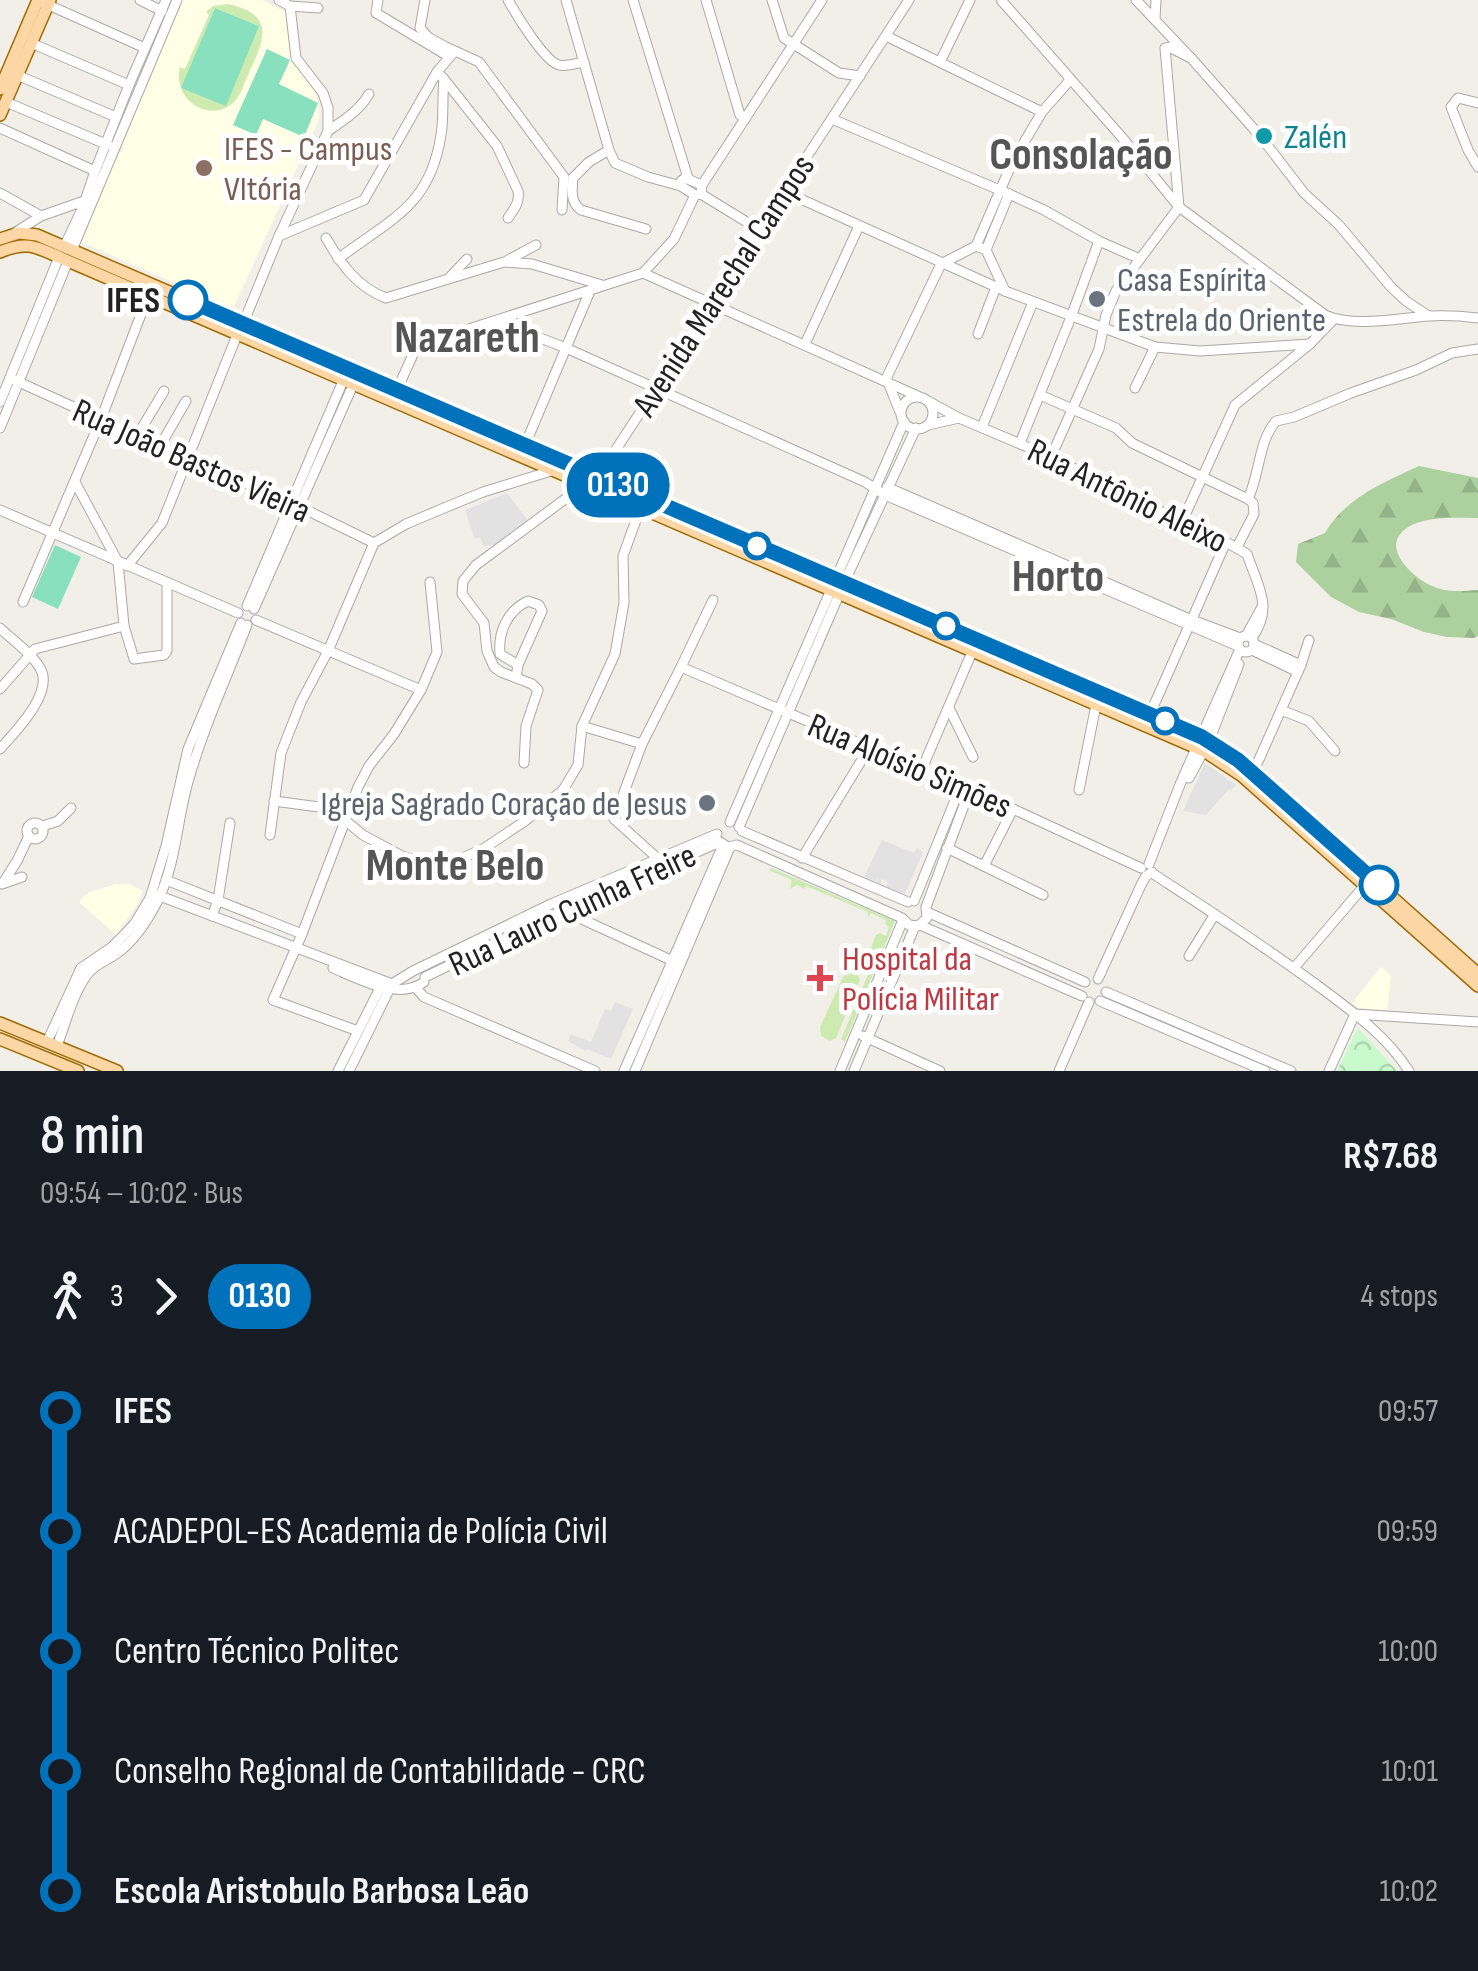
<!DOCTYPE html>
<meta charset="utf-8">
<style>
:root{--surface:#171b24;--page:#20242c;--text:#f1f3f6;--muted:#9ea1a6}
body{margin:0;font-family:"Sofia Sans Condensed",sans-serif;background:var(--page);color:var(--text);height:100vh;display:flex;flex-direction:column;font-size:38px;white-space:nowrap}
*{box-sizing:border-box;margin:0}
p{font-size:32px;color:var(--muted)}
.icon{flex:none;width:55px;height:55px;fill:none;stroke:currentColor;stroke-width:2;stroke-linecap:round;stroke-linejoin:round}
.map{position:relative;height:1071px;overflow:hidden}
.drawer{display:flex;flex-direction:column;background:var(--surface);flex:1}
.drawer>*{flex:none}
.badge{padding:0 20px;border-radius:32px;font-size:35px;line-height:65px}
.map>.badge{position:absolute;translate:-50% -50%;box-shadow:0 0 0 5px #fff}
.legs{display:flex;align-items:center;gap:15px;height:110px;padding:0 40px;font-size:32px}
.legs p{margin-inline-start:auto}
.summary{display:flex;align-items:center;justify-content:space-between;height:170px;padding:0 40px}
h1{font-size:55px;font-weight:600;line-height:75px}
ul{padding:0 40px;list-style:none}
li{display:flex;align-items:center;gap:35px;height:120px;font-size:38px}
li i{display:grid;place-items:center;width:15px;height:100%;margin:0 12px;background:currentColor}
li i::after{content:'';width:25px;height:25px;margin:-12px;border:8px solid;border-radius:50%;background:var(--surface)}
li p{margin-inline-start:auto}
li:first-child i{background:linear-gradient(#0000 50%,currentColor 0)}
li:last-child i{background:linear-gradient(currentColor 50%,#0000 0)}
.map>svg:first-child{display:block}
.education{fill:#ffffe5}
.grass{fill:#cdebb0;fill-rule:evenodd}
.forest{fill:url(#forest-firs)}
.park{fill:url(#park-crowns)}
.pitch{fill:#88e0be}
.parking{fill:#e2e2e2}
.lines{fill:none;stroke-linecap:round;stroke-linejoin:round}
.minor-casing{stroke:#a9a9a9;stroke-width:11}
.major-casing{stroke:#a06b00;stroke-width:14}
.minor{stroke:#fff;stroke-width:9}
.major{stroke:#fcd6a4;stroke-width:11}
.line-1-casing{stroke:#fff;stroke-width:22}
.line-1{stroke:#0072bc;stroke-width:15}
.culture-dot{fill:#0f9aa8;stroke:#fff;stroke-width:4}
.education-dot{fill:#8d6e63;stroke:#fff;stroke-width:4}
.worship-dot{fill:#6b7280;stroke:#fff;stroke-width:4}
.stop-1-dot{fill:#fff;stroke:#0072bc;stroke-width:5}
.health-dot{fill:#e0444e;stroke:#fff;stroke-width:4}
.labels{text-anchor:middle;stroke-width:10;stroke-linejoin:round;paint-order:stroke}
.culture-label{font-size:35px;fill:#0d838f;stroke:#fff;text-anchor:start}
.education-label{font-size:35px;fill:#785e54;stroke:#fff;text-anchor:start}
.worship-label{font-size:35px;fill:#5b616d;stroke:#fff;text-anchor:start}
.street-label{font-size:35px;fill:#222;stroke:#fff}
.stop-label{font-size:35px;font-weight:bold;fill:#222;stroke:#fff;text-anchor:end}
.health-label{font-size:35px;fill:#be3a42;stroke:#fff;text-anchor:start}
.district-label{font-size:45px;font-weight:bold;fill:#555;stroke:#fff}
</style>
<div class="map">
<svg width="1478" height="1071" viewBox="0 0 1478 1071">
<defs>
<pattern id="forest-firs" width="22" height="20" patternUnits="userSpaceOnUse" patternTransform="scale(2.5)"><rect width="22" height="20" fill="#add19e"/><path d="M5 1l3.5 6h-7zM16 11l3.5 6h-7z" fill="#95b388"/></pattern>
<pattern id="park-crowns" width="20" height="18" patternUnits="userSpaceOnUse" patternTransform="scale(2.5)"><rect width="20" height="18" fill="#c8facc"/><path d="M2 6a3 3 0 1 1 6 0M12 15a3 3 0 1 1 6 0" fill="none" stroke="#acd6af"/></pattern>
</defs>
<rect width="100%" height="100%" fill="#f2efe9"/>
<g class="education">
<path d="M180 0H262L286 12 290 21 291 56 316 95 319 107V119L233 309 82 242 118 153 122 152 124 148 121 145Z"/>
<path d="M117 884H129L143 891 137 905 116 935 80 903V900L89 892Z"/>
<path d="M1381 967 1391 975 1387 1010 1358 1008 1352 1003Z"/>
</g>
<g class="grass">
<path d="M228 4C277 15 264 40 248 75 244 83 241 95 234 102 211 124 172 101 180 67L185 69 209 15 206 12 213 6ZM215 8 259 26 182 88Z"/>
<path d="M771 868 895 921 845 1042 841 1039 867 977 868 972 865 962 876 935 880 933 886 936 889 927 885 924 886 920 871 913 868 918V912L806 886 804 889 797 885 790 889 792 880 769 870Z"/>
<path d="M850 970 857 972 860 980 836 1038 830 1041 821 1036 820 1027 845 973Z"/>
</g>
<path class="forest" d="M1419 466 1478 478V518C1456 518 1419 515 1402 532 1383 551 1415 579 1432 586 1446 593 1463 591 1478 590V636L1474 638 1447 637 1424 632 1391 619 1359 612 1331 597 1296 562 1298 544 1325 533C1344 499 1384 482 1419 466Z"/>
<path class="park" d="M1358 1028 1397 1071H1337Z"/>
<g class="pitch">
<path d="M215 8 259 26 226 106 181 88Z"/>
<path d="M267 49 290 60 279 84 318 103 304 137 263 119 256 135 233 125Z"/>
<path d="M55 545 81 557 58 609 32 597Z"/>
</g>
<g class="parking">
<path d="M507 493 529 522 495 545 484 546 480 537 475 539 465 510Z"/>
<path d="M1205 763 1236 785 1231 790 1229 789 1206 815 1183 811Z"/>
<path d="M882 840 914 853 917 848 923 852 905 894 886 887 888 882 882 879 880 884 877 883 878 878 875 882 864 877Z"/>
<path d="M615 1002 633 1009 611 1059 587 1049 586 1051 568 1041 571 1034 591 1042 605 1009 611 1011Z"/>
</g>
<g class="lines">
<defs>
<g id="minor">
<path d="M140 0 162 11"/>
<path d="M279 0 290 6 318 8"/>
<path d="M378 0 376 13 448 56"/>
<path d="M425 0 420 28 428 37 444 46 479 62 564 177 562 210"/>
<path d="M508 0C516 14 544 61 559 65 566 67 577 63 584 62"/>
<path d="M566 0 609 150 615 163 648 177 681 186"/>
<path d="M633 0 688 178"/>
<path d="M706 0 740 115 745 119"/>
<path d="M772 0 784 38 839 73 860 76"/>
<path d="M1001 0 1126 142 1179 207 1325 315C1353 328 1399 318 1429 316 1446 315 1462 316 1478 318"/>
<path d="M1136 0 1191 58 1261 137 1304 193 1339 225 1391 287 1406 301 1427 315"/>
<path d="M44 3 145 48"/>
<path d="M1155 19 1156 0"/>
<path d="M886 36 1042 112"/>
<path d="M31 43 129 85"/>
<path d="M940 62 970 0"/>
<path d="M17 75 116 117"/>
<path d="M444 79 497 146 518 191C520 203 514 209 508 218"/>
<path d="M6 102 108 145"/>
<path d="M1478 103 1458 98 1451 107 1468 150 1478 167"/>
<path d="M832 119 1009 194 1044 210 1099 241 1140 259"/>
<path d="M0 128 95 171"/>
<path d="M328 131C344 120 359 111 369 94"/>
<path d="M573 178C572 190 570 202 581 210L646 229"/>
<path d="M573 178 589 162 609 150"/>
<path d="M685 178 702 185 701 194 695 195 681 186V181Z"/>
<path d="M702 185 822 0"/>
<path d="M783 191 1005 291 1155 347 1200 351 1310 344"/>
<path d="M0 193 41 216"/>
<path d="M701 194 758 229"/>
<path d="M16 232 41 216 84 201"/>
<path d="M279 236 364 200 437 72 454 52"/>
<path d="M326 238C341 264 357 287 386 298L504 262 532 264 602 285"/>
<path d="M976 246 1012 163 1042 112 1070 80"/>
<path d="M64 247 83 207 95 171 129 85 166 0"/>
<path d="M72 250 177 0"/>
<path d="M986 250 1009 194"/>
<path d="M338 259C390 219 430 207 441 135 444 117 442 98 444 79L437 72"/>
<path d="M508 260 536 245"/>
<path d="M643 273 920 397"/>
<path d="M448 279 467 259"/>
<path d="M497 321 566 348 865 482 885 495 1238 646"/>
<path d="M243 324 279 236 328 131V108L323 93 296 58 290 6"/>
<path d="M978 334 996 287"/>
<path d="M805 344 859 226"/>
<path d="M10 378 188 459 292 503 374 543"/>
<path d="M885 381 941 264 976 246 986 250 1005 291"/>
<path d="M888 382 900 412"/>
<path d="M1135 388 1155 347"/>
<path d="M396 392 415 350 419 345 643 273 674 239 695 195"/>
<path d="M1040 395 1116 428 1132 443 1248 499"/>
<circle cx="917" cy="413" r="16"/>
<path d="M928 401 959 418 1051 457 1182 522 1226 542 1247 554C1258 587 1274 607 1252 638"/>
<path d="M0 402 59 257"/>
<path d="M928 425 959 418"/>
<path d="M982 427 1033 302"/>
<path d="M0 428 68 261"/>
<path d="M137 436 164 391"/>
<path d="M1020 443 1071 317 1099 241"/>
<path d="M525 445 590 291"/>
<path d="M160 446 186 401"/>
<path d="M1051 457 1099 349 1106 315 1116 291 1179 207 1165 48 1169 47 1191 58"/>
<path d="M598 477 909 0"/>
<path d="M75 482 118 562 124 626 134 659 164 655 167 651V583"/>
<path d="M887 487 1192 620 1240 638"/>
<path d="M1248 499C1260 474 1258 442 1276 421L1294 417 1351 393 1416 370 1452 353 1478 349"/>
<path d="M0 510 238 613"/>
<path d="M1182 522 1235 405 1310 344 1334 319"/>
<path d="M1237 547 1254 514 1253 503 1248 499"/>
<path d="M127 566 162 523 237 335"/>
<path d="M23 602 101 419 148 296"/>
<path d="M247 606 343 381"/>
<path d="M254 609 353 385"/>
<path d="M256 620 421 690"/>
<path d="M0 628C13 641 31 652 40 668 55 692 15 732 0 749"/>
<circle cx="1246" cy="644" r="8"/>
<path d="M1246 636 1262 607"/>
<path d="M1254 644 1301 665"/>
<path d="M1252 650 1298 672"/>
<path d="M681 667 713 600"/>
<path d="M516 678 518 665 542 611 539 605 528 601C507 611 498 632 500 654L518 665"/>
<path d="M0 689 35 649 124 626"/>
<path d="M949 708 973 757"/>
<path d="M1281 710 1309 721 1335 751"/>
<path d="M1150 714 1226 542"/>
<path d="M582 726 642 744"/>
<path d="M524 763 526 726 538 690 532 684 501 672 494 667 487 651 484 623 462 594 463 581 476 565 584 485"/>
<path d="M921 771 972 652"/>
<path d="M1253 773 1301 665 1309 640"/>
<path d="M1189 778 1209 741 1239 664"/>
<path d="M1079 790 1096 705"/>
<path d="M274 801 349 811"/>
<path d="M346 821 363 835 402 856 415 860 442 861 462 858 483 849 525 821 563 790 578 765 582 726 615 654 624 603 623 556 640 509"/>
<path d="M730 822 904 422"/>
<circle cx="35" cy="831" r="8"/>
<path d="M43 826 58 821 71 808"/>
<path d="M739 827 844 583 916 428"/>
<path d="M742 831 908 902"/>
<path d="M270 835 281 753 301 702 328 651 374 543 406 524 444 508 483 492 551 471"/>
<path d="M720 842 728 847 737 845 902 918 909 925 918 926 927 918 926 907 969 792"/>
<path d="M947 848 1043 895"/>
<path d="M802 858 869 748"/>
<path d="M1149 864 1181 782 1240 649"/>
<path d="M666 866 614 819 642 744 681 667 1013 809 1141 868"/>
<path d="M984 866 1013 809"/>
<path d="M1152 873C1210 911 1269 949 1325 991 1356 1014 1388 1038 1409 1071"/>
<path d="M166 880 302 934"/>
<path d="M3 883 17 861 29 836"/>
<path d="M2 884 22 877"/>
<path d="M152 893 392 984 413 971 551 904 717 834"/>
<path d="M914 901 960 788"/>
<path d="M562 910 675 962"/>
<path d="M927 912 1085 982"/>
<path d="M212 916 218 900 230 823"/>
<path d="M920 925 1082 996"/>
<path d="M1189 956 1215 914"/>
<path d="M333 968C359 979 399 1001 424 982"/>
<path d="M1294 968 1365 885"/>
<path d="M425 977 563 911 720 842"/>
<path d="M1098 979 1141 885 1146 876 1152 872"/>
<path d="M415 987 424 997 595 1071"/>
<path d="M1106 992 1291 1071"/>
<path d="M1100 1001 1265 1071"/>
<path d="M358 1031 273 1000 302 934 358 787 369 766 394 734 421 690 437 652 430 582"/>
<path d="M863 1036 940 1071"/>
<path d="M47 1042 81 968 112 947 124 935 135 923 150 898 166 846 188 749 241 623"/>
<path d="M57 1046C65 1025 73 994 86 976 93 965 106 961 116 954 135 941 148 920 158 900 176 864 177 820 188 782 203 728 227 677 247 625"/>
<path d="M338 1071 382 984"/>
<path d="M349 1071 391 986"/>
<path d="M624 1071 723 845"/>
<path d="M635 1071 730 847"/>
<path d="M840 1071 903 920"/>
<path d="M854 1071 915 926"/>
<path d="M1059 1071 1089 1002"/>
<path d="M1329 1071 1355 1014 1478 1022"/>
</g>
<g id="major">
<path d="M0 89 38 0"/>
<path d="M0 115 50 0"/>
<path d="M0 239 19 233 37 235 1202 737 1222 748 1253 773 1478 974"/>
<path d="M0 252C30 239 39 249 68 261L1204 751 1242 776 1478 986"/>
<path d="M0 1023 117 1071"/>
<path d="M0 1039 78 1071"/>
</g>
</defs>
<use href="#minor" class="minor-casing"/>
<use href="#major" class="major-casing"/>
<use href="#minor" class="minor"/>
<use href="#major" class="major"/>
</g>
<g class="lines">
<defs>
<path id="line-1" d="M188 300 1202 737 1238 760 1379 885"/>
</defs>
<use href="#line-1" class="line-1-casing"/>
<use href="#line-1" class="line-1"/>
</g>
<circle class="culture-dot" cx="1264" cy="136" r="10"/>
<circle class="education-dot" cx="204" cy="168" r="10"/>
<g class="worship-dot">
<circle cx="1097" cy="299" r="10"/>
<circle cx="707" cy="803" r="10"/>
</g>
<g class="stop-1-dot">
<circle cx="188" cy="300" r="18"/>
<circle cx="757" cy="546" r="12"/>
<circle cx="946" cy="626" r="12"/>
<circle cx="1165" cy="721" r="12"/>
<circle cx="1379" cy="885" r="18"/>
</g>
<path class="health-dot" d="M815 963h10v10h10v10h-10v10h-10v-10h-10v-10h10z"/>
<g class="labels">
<g class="culture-label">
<text x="1284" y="148">Zalén</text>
</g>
<g class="education-label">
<text x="224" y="160">IFES - Campus<tspan x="224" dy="40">VItória</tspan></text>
</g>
<g class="worship-label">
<text x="1117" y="291">Casa Espírita<tspan x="1117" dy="40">Estrela do Oriente</tspan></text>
<text x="687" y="815" text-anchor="end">Igreja Sagrado Coração de Jesus</text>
</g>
<g class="street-label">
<text transform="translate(723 285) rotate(-57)" y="12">Avenida Marechal Campos</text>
<text transform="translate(192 460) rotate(24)" y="12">Rua João Bastos Vieira</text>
<text transform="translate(1128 495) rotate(26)" y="12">Rua Antônio Aleixo</text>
<text transform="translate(910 765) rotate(23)" y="12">Rua Aloísio Simões</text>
<text transform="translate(572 909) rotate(-25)" y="12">Rua Lauro Cunha Freire</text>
</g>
<g class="stop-label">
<text x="160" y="312">IFES</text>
</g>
<g class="health-label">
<text x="842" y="970">Hospital da<tspan x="842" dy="40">Polícia Militar</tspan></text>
</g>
<g class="district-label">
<text x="1081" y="169">Consolação</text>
<text x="467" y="352">Nazareth</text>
<text x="1058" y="591">Horto</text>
<text x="455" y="880">Monte Belo</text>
</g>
</g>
</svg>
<b class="badge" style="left:618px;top:485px;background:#0072bc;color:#fff">0130</b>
</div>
<section class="drawer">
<div class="summary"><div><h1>8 min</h1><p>09:54 – 10:02 · Bus</p></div><b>R$7.68</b></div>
<div class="legs"><svg class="icon" aria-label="walk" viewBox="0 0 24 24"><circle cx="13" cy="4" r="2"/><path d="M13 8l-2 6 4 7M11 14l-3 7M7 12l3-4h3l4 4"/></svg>3<svg class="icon" aria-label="forward" viewBox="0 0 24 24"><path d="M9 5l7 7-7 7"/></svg><b class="badge" style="background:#0072bc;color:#fff">0130</b><p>4 stops</p></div>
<ul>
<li><i style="color:#0072bc"></i><b>IFES</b><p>09:57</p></li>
<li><i style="color:#0072bc"></i><span>ACADEPOL-ES Academia de Polícia Civil</span><p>09:59</p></li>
<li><i style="color:#0072bc"></i><span>Centro Técnico Politec</span><p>10:00</p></li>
<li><i style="color:#0072bc"></i><span>Conselho Regional de Contabilidade - CRC</span><p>10:01</p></li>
<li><i style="color:#0072bc"></i><b>Escola Aristobulo Barbosa Leão</b><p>10:02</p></li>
</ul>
</section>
